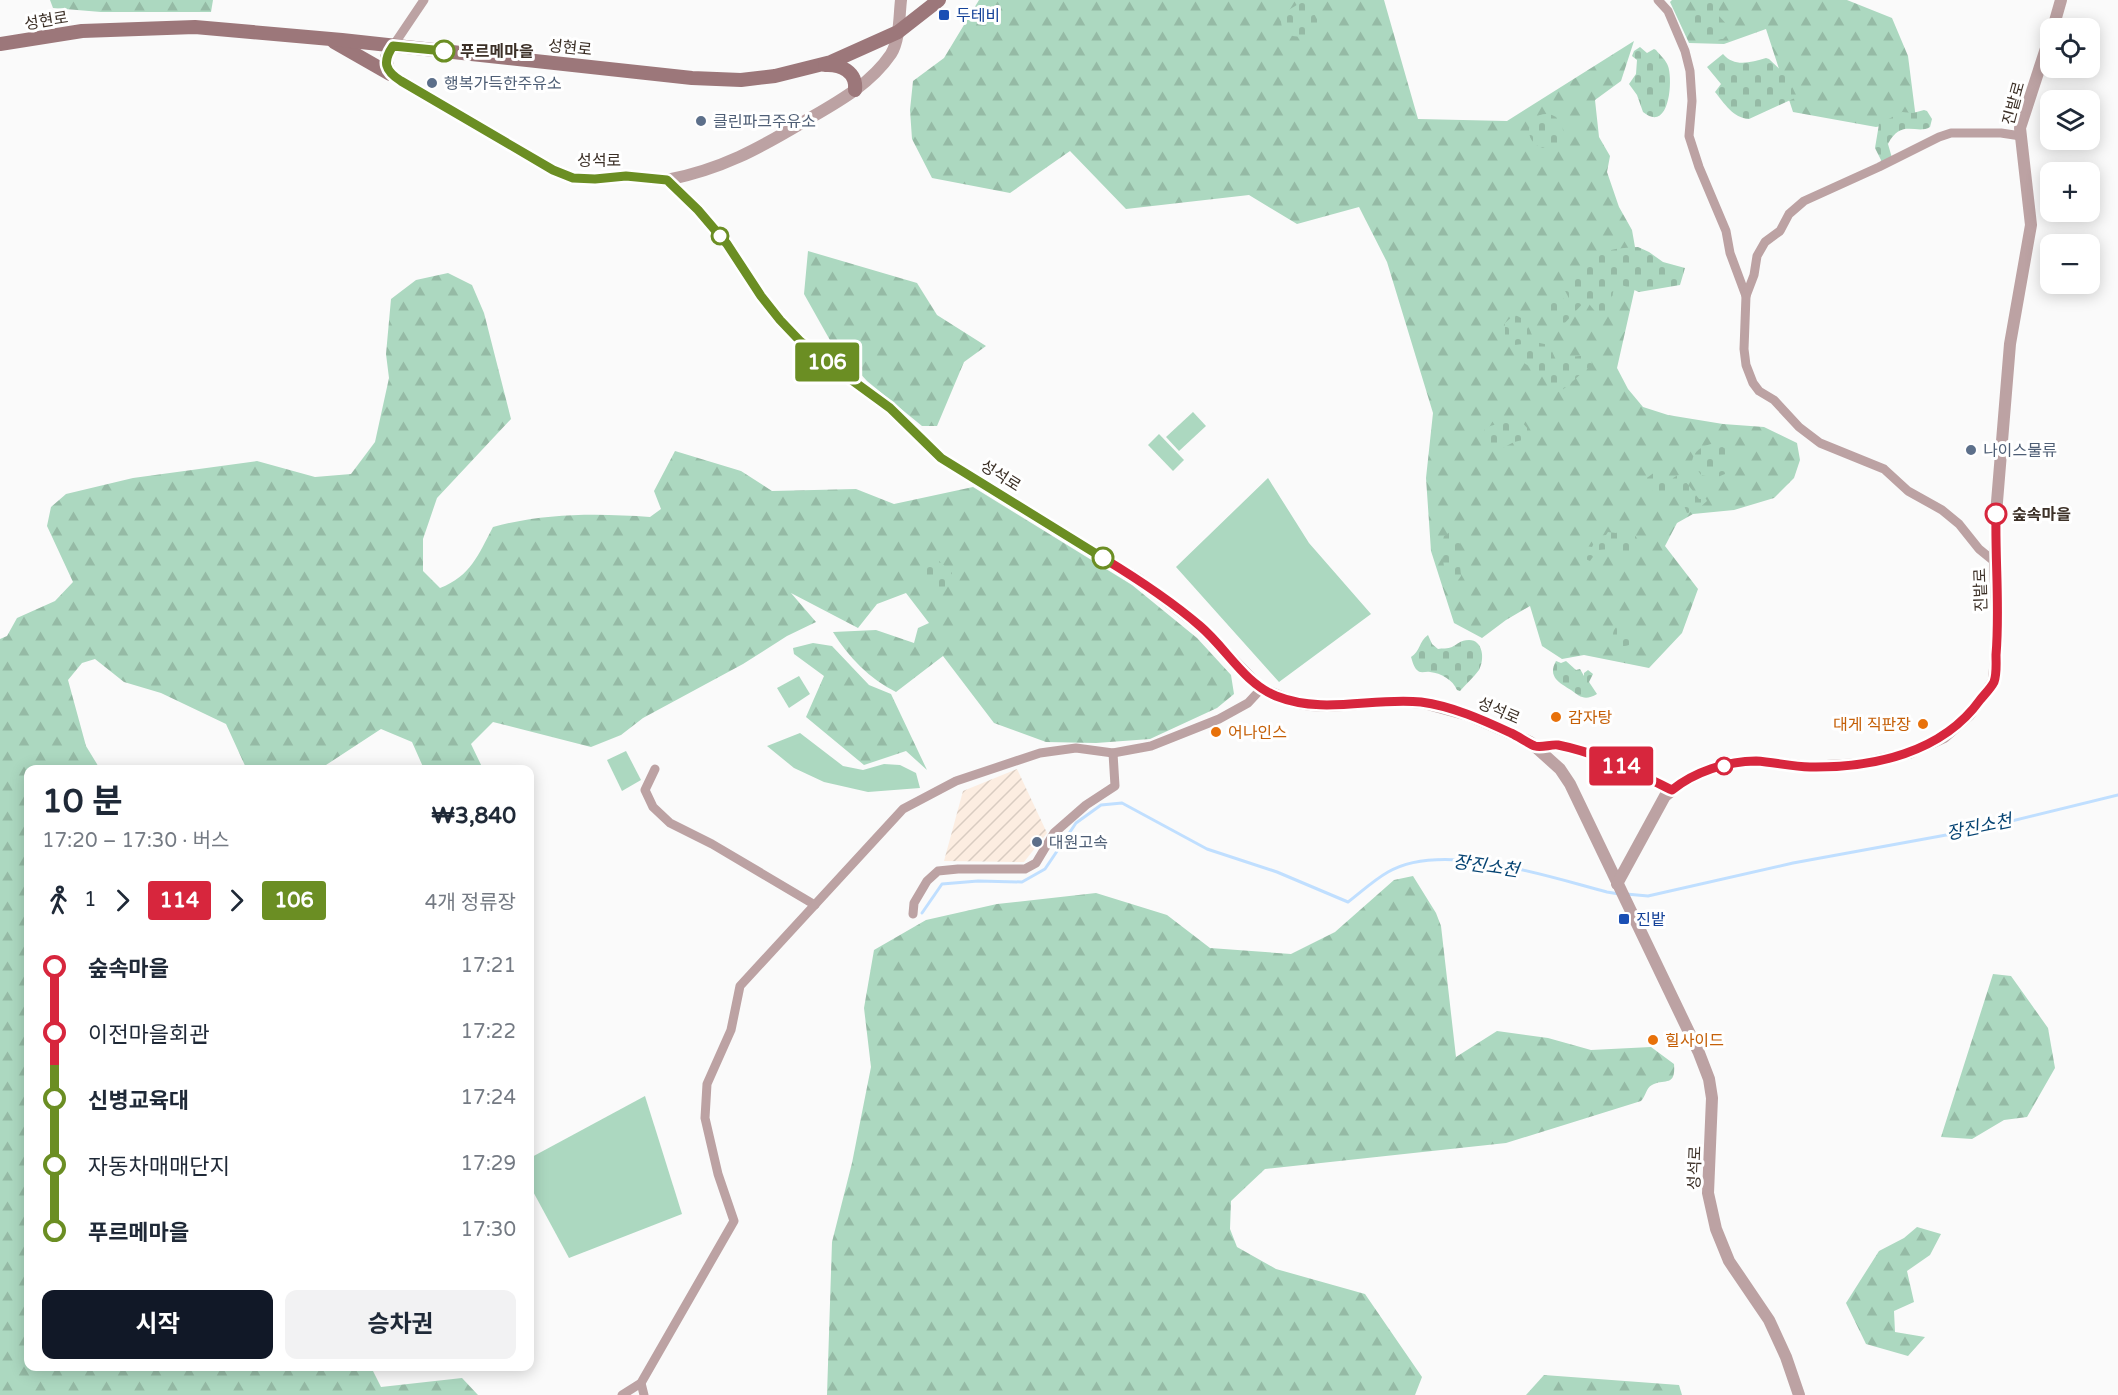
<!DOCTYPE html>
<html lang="ko">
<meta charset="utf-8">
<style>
:root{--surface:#fff;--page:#f2f2f3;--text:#1f2937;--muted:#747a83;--accent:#111827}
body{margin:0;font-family:"Varela Round","Noto Sans KR",sans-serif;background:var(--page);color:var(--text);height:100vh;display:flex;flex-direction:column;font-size:22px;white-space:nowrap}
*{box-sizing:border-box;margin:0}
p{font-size:20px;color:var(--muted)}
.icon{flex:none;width:33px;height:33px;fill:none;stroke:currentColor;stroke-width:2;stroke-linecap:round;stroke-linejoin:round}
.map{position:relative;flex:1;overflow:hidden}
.drawer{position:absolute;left:24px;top:765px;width:510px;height:606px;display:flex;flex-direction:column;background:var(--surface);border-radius:12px;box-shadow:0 3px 15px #0003}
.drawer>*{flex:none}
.badge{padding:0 12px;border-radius:4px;font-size:21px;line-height:39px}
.buttons{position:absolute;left:2040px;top:18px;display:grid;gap:12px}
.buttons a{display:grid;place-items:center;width:60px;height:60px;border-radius:12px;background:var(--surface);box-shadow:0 3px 15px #0003;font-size:30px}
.map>.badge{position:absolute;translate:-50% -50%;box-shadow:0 0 0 3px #fff}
.legs{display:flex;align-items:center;gap:9px;height:66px;padding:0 18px;font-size:20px}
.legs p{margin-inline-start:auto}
.overview{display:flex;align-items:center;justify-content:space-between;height:102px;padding:0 18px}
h1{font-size:33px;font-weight:700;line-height:45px}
.button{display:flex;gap:12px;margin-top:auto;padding:12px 18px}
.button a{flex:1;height:69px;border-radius:12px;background:var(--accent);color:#fff;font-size:24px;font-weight:700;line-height:69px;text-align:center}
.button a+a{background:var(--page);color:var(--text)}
ul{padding:0 18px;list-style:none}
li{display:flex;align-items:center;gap:21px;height:66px;font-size:22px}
li i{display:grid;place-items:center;width:9px;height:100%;margin:0 8px;background:currentColor}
li i::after{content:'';width:15px;height:15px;margin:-8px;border:4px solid;border-radius:50%;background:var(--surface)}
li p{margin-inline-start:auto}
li:first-child i{background:linear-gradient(#0000 50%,currentColor 0)}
li:last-child i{background:linear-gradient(currentColor 50%,#0000 0)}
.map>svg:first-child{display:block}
.industrial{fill:url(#industrial-furrows)}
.forest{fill:url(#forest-firs)}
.cemetery{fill:url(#cemetery-stones)}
.park{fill:#acd8c0}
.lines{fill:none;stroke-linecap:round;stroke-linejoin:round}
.stream{stroke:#c0dfff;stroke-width:3}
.minor{stroke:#bca2a3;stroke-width:9}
.tertiary{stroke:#bca2a3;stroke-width:12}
.secondary{stroke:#9c777a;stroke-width:14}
.line-1-casing{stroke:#fff;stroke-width:14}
.line-2-casing{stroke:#fff;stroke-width:14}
.line-1{stroke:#d7263d;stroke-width:9}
.line-2{stroke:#6b8e23;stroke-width:9}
.transit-dot{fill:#1a4fb4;stroke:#fff;stroke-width:2}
.stop-2-dot{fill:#fff;stroke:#6b8e23;stroke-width:3}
.service-dot{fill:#5c6f8a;stroke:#fff;stroke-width:2}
.stop-1-dot{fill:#fff;stroke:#d7263d;stroke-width:3}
.food-dot{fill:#e8710a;stroke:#fff;stroke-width:2}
.labels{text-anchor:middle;stroke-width:6;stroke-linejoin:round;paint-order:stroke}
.transit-label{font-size:16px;fill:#164399;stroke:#fff;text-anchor:start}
.street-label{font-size:16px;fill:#3c3027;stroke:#fff}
.stop-label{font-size:16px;font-weight:bold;fill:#3c3027;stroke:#fff;text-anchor:start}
.service-label{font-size:16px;fill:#4e5e75;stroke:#fff;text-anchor:start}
.food-label{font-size:16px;fill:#c56008;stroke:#fff;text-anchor:start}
.water-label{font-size:18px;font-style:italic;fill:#064473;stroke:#fff}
</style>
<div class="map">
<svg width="2118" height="1395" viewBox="0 0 2118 1395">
<defs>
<pattern id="industrial-furrows" width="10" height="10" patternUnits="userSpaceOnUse" patternTransform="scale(1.5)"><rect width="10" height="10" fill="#fcede1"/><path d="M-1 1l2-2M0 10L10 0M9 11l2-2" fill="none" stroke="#d9ccc1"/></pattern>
<pattern id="forest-firs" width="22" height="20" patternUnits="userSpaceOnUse" patternTransform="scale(1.5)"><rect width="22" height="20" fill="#acd8c0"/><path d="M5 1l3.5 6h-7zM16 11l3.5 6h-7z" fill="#95baa5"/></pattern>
<pattern id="cemetery-stones" width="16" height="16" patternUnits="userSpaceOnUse" patternTransform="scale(1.5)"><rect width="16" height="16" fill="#acd8c0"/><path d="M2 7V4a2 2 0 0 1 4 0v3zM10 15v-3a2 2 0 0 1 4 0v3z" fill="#95baa5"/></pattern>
</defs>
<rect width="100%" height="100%" fill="#fafafa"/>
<path class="industrial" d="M1017 769 1047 833 1024 862 944 861 963 791Z"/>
<g class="forest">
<path d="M50 0H213L211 12H101L53 8Z"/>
<path d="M979 0H1384L1418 119 1507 121 1634 41 1621 81 1595 100 1599 137 1610 156 1607 172 1619 207 1632 230 1639 270 1617 368 1628 389 1643 407 1668 415 1723 424 1764 427 1797 443 1800 460 1794 478 1774 498 1734 510 1693 514 1677 523 1665 546 1698 589 1682 633 1649 668 1584 655 1562 659 1542 646 1530 606 1506 620 1482 638 1454 623 1431 551 1426 478 1433 413 1387 262 1359 207 1297 224 1249 195 1126 209 1070 151 1010 193 932 178 912 139 910 110 913 81 944 58Z"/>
<path d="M1672 0H1847L1892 18 1908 56 1916 119 1876 127 1793 112 1766 29 1724 44 1689 43 1670 2Z"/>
<path d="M808 251 917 283 937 315 986 346 964 362 937 426H922L867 381 831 342 804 294Z"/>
<path d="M448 273 472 285 484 313 511 419 437 498 423 539V571L440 588C471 576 478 555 493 527 543 513 598 513 650 517L661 509 654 491 675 451 741 471 772 491 856 489 894 504 973 487 1132 585 1197 638 1231 675 1234 694 1217 708 1150 739 1096 743 1046 742 994 723 943 656 896 692C870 679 848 657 833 632L876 630 914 643 918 628 929 623 906 593 877 604 858 628 791 593 816 622 787 636 743 664 643 718 621 735 591 747 493 722 471 744 483 769H424L412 742 381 729 326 765 324 769 247 770 226 724 161 693 124 682 95 659 82 663 68 680 86 746 100 769 28 770V1366L371 1367 381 1387 462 1378 478 1395H0V639L7 636 17 618 55 601 73 582 47 526 51 507 66 494 133 478 257 461 315 477 351 474 375 442 389 378 386 354 391 299 416 280Z"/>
<path d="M813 643 832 646 869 685 891 694 927 770 906 751 864 765 806 717 824 676 794 654 793 648Z"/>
<path d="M1413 876 1436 913 1441 926 1456 1057 1497 1031 1548 1038 1591 1050 1651 1047 1674 1064C1676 1088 1664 1078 1652 1085 1646 1088 1646 1096 1641 1101L1506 1143 1265 1169 1231 1201 1230 1229 1237 1247 1276 1269 1365 1294 1422 1377 1415 1395H827L832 1242 852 1163 871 1067 864 1008 874 950 926 920 997 904 1096 893 1167 915 1210 948 1291 954 1335 932 1394 880Z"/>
<path d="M1993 974 2011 976 2048 1028 2055 1068 2027 1117 2004 1120 1972 1139 1941 1137Z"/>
<path d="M1917 1227 1941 1234 1930 1255 1907 1271 1914 1302 1894 1311 1895 1332 1925 1337 1908 1356 1866 1344 1846 1303 1879 1251 1904 1238Z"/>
<path d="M1544 1375 1679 1385 1682 1395H1526Z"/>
</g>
<g class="cemetery">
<path d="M1307 0 1322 29C1314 32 1302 38 1293 36 1291 36 1287 32 1285 31 1272 16 1296 5 1307 0Z"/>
<path d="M1702 0H1713L1719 3V16L1729 27 1727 35 1722 40 1707 38 1694 34 1695 26 1689 20 1701 8Z"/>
<path d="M1640 47 1647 53 1654 49 1656 50C1660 55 1666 60 1668 66 1673 79 1670 134 1643 112L1637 95 1629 84 1636 74 1637 60 1632 56 1634 51Z"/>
<path d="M1723 54C1735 68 1751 62 1766 58L1769 59 1787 76 1797 97 1749 119C1733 118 1724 103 1715 92L1721 84 1707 67Z"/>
<path d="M1924 110 1927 111 1932 119 1930 127C1917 135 1901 118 1888 144L1892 158 1880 164 1881 160 1875 148 1879 124 1902 112 1913 113Z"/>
<circle cx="1546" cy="131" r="17"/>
<path d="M1638 247 1649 252 1663 262 1685 268 1680 285 1639 292 1617 283 1614 285 1613 293 1605 311 1597 314 1586 300 1563 325 1553 327C1546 321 1544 311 1548 303L1562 298 1571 302 1563 287C1567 277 1573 277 1581 273 1586 270 1584 265 1588 261 1601 249 1621 248 1638 247Z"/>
<path d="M1514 315C1528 318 1530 332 1535 342L1549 345 1556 360 1566 362 1569 357 1590 355 1592 364C1590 366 1563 390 1560 392L1553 390 1545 376 1524 363 1521 355 1525 346 1523 344 1506 346 1505 343V323Z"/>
<path d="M1516 419 1521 421 1528 429 1527 439 1514 442 1497 451 1483 443 1482 439 1485 429 1490 426Z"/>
<path d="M1711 444C1731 447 1731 453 1730 472L1715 478 1701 475 1692 461C1694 451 1702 446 1711 444Z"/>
<path d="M1655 472 1672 482 1673 478C1679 474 1682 474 1687 478L1686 482 1699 499H1706L1707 501 1696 511 1687 513 1679 493C1671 487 1665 493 1657 494L1645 486 1644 480Z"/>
<path d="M1621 530C1634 532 1632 532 1640 542L1637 553 1624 556 1610 549 1598 550 1590 561 1583 558 1581 550 1586 546 1592 547 1597 537 1606 535 1608 532 1616 533Z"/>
<path d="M1450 532 1461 536 1459 555 1461 576 1454 586C1443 577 1440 549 1444 536Z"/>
<path d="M937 559 952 573 940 596 917 575Z"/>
<circle cx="1624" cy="635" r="11"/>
<path d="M1428 635 1432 644 1438 649C1442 648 1448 649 1452 647 1458 644 1460 640 1469 640 1483 640 1485 659 1479 670 1474 677 1466 684 1460 691L1457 690C1453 680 1441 673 1430 672 1426 671 1420 674 1417 670 1414 668 1412 660 1411 657 1420 652 1419 641 1428 635Z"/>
<path d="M1556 661 1561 663 1566 661 1576 670 1580 669 1584 676V673L1588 670 1593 674 1589 682 1597 694C1585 701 1580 697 1571 690 1560 683 1547 677 1556 661Z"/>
</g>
<g class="park">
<path d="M1193 412 1206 426 1179 451 1166 437Z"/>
<path d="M1159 434 1184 460 1173 471 1148 445Z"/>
<path d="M1268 478 1309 543 1371 614 1279 682 1176 567Z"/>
<path d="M799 676 810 694 789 708 777 688Z"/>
<path d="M800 733 843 766 863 770 884 764 900 765 916 773 920 788 868 792 824 782 794 768 767 746Z"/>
<path d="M626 751 641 780 622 791 607 760Z"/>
<path d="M645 1096 682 1214 569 1258 530 1186V1158Z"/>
</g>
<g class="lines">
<g class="stream">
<path d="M1626 894 1648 896 1793 863 1979 829 2118 795"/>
<path d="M922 913 942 884 978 881 1022 882 1045 869 1076 823 1101 805 1122 803 1207 849 1277 872 1348 902C1361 892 1374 880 1388 872 1442 840 1549 877 1607 892L1619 894"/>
</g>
<g class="minor">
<path d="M1658 0 1668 11 1685 51 1690 71 1692 101 1689 136 1699 167 1726 231 1730 253 1746 296"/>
<path d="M393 46 424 0"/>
<path d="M1995 562 1979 549 1959 524 1942 510 1908 491 1884 469 1820 443 1799 427 1774 400 1759 391 1753 383 1746 365 1744 349 1746 296 1754 275 1757 256 1765 242 1780 231 1789 214 1804 201 1879 167 1939 137 1951 133H2001L2021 136"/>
<path d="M1535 746C1584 742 1629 769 1672 790"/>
<path d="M655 769 645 790 653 807 670 823 712 844 815 905"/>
<path d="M913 914 914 903 927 881 938 871 958 869H1025L1036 863 1054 833 1086 805 1115 786 1113 753"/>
<path d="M641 1383 644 1395"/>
<path d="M622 1395 641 1383 734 1221 718 1174 705 1118 707 1084 731 1030 740 986 903 809 956 781 1040 753 1076 748 1113 753 1151 746 1219 719 1248 703 1261 689"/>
</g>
<g class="tertiary">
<path d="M2053 28 2061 0"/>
<path d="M393 46 386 57 390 74 553 170 573 178 595 179 626 176 667 180 698 210 727 244 761 296 780 320 800 341 823 359 890 408 941 458 1138 579 1201 627 1261 689 1294 702 1311 705 1329 706 1400 701 1424 703 1468 715 1530 742 1560 769 1570 784 1699 1053 1709 1079 1712 1098 1708 1193 1716 1229 1729 1261 1769 1320 1786 1357 1799 1395"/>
<path d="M667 180C722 169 758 149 805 121 836 103 870 85 891 54 900 39 899 17 901 0"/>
<path d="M1617 884 1665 796 1680 784 1704 771 1733 763 1756 761 1809 767 1862 764 1909 753 1944 737 1969 715 1994 681 1998 631 1995 562 1996 514 2010 344 2031 225 2020 128 2050 36"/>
</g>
<g class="secondary">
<path d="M334 42 390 74"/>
<path d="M0 44 82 31 195 27 342 40 692 78 741 80 775 76 831 62 898 32 939 0"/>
<path d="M825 65C841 64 857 72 855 90"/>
</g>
</g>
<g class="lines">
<defs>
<path id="line-1" d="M1103 558C1136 578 1170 600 1200 626 1226 648 1244 683 1276 696 1324 715 1372 697 1421 702 1452 706 1483 720 1511 733 1518 736 1529 744 1535 746 1542 748 1551 744 1558 745 1599 753 1635 772 1672 790 1694 772 1727 761 1756 761 1774 762 1792 767 1810 767 1873 768 1942 753 1980 700 1984 695 1991 688 1994 682 1997 674 1996 663 1996 655 2000 608 1995 561 1996 514"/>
<path id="line-2" d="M444 51 393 46C382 62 385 71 401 81L553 170 573 178 595 179 626 176 667 180 698 210 727 244 761 296 780 320 800 341 823 359 890 408 941 458 1103 558"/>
</defs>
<use href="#line-1" class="line-1-casing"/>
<use href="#line-2" class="line-2-casing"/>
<use href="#line-1" class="line-1"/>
<use href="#line-2" class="line-2"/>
</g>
<g class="transit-dot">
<rect x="938" y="9" width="12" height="12" rx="3"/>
<rect x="1618" y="913" width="12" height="12" rx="3"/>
</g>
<g class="stop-2-dot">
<circle cx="444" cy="51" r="10"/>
<circle cx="720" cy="236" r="8"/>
<circle cx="1103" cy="558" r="10"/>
</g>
<g class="service-dot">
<circle cx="432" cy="83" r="6"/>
<circle cx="701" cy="121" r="6"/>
<circle cx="1971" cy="450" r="6"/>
<circle cx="1037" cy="842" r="6"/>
</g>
<g class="stop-1-dot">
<circle cx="1996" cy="514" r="10"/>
<circle cx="1724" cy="766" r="8"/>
</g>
<g class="food-dot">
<circle cx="1556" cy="717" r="6"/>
<circle cx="1923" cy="724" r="6"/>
<circle cx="1216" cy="732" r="6"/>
<circle cx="1653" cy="1040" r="6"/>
</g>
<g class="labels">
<g class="transit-label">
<text x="956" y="21">두테비</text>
<text x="1636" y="925">진밭</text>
</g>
<g class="street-label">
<text transform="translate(46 20) rotate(-9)" y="6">성현로</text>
<text transform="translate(570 47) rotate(6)" y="6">성현로</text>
<text transform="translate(2013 103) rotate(-75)" y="6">진밭로</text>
<text x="599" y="166">성석로</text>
<text transform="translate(1001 475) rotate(32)" y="6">성석로</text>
<text transform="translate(1980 590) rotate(-92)" y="6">진밭로</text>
<text transform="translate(1499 710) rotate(23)" y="6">성석로</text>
<text transform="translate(1694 1168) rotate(-88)" y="6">성석로</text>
</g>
<g class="stop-label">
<text x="460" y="57">푸르메마을</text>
<text x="2012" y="520">숲속마을</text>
</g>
<g class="service-label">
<text x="444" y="89">행복가득한주유소</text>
<text x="713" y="127">클린파크주유소</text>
<text x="1983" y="456">나이스물류</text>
<text x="1049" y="848">대원고속</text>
</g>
<g class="food-label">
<text x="1568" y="723">감자탕</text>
<text x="1911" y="730" text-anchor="end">대게 직판장</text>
<text x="1228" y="738">어나인스</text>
<text x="1665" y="1046">힐사이드</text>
</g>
<g class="water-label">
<text transform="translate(1979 827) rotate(-12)" y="6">장진소천</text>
<text transform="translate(1486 866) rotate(8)" y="6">장진소천</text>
</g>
</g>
</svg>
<div class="buttons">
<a><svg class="icon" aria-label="locate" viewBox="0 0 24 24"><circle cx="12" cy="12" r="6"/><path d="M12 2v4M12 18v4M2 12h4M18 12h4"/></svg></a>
<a><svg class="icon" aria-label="layers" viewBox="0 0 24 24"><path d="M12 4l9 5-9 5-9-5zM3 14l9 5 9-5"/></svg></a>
<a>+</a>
<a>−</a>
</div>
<b class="badge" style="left:1621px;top:766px;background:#d7263d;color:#fff">114</b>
<b class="badge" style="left:827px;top:362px;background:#6b8e23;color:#fff">106</b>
<section class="drawer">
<div class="overview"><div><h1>10 분</h1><p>17:20 – 17:30 · 버스</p></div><b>₩3,840</b></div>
<div class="legs"><svg class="icon" aria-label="walk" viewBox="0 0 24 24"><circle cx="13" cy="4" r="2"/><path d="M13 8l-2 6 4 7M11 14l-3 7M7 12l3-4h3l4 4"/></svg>1<svg class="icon" aria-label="forward" viewBox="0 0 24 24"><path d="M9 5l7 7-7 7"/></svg><b class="badge" style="background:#d7263d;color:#fff">114</b><svg class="icon" aria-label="forward" viewBox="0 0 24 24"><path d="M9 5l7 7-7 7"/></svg><b class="badge" style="background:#6b8e23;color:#fff">106</b><p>4개 정류장</p></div>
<ul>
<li><i style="color:#d7263d"></i><b>숲속마을</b><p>17:21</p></li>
<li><i style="color:#d7263d"></i><span>이전마을회관</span><p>17:22</p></li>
<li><i style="color:#6b8e23"></i><b>신병교육대</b><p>17:24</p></li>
<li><i style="color:#6b8e23"></i><span>자동차매매단지</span><p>17:29</p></li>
<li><i style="color:#6b8e23"></i><b>푸르메마을</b><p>17:30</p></li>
</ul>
<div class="button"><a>시작</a><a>승차권</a></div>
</section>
</div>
